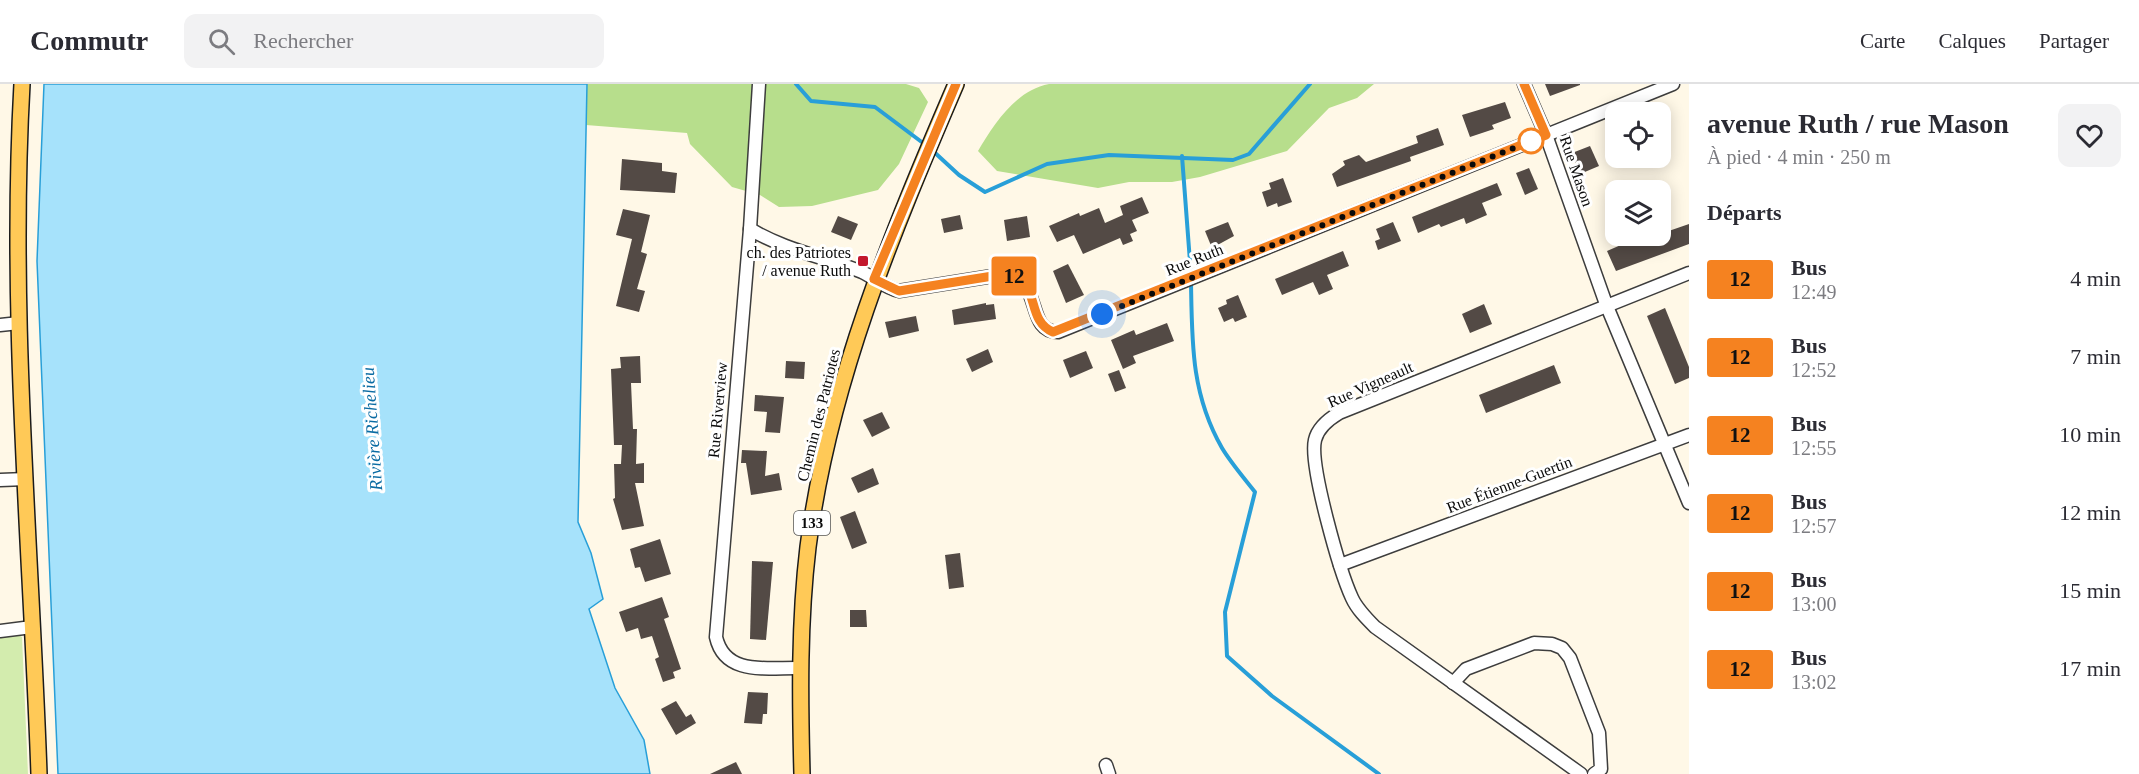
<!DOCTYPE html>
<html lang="fr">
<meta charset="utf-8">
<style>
:root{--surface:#fff;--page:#f2f2f3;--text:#2b2b33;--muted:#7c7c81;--line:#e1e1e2}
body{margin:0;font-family:Georgia,serif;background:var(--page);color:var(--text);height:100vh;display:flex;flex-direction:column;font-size:22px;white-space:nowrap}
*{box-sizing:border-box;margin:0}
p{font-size:20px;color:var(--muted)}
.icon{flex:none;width:33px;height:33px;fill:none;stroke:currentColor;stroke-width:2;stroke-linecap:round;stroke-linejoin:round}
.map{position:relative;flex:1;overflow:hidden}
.side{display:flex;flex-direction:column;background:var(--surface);width:450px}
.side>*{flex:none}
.badge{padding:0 12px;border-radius:4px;font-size:21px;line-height:39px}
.buttons{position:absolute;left:1605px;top:18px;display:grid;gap:12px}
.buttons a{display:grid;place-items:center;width:66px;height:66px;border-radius:12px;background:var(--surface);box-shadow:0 3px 15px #0003;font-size:30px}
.you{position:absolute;width:30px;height:30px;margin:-15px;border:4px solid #fff;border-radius:50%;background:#1a73e8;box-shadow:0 0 0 9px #1a73e833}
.map>.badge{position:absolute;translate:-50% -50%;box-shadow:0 0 0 3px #fff}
h2{padding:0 18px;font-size:22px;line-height:54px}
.round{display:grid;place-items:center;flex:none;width:63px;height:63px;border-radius:12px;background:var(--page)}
.head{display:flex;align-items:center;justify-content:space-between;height:102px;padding:0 18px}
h1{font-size:28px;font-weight:600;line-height:45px}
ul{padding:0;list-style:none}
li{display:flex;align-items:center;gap:18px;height:78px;padding:0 18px}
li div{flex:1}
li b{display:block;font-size:22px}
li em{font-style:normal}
li .badge{min-width:66px;font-weight:700;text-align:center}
header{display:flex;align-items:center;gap:36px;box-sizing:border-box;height:84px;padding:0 30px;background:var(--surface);border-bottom:2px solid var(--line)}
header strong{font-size:28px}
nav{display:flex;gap:33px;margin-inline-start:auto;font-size:21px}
.search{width:420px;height:54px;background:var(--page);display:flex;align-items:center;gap:15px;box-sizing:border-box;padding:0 21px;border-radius:12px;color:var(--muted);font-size:22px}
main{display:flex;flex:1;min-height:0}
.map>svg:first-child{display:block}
.green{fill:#d3ecae}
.forest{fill:#b7de8c}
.water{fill:#a6e2fb;stroke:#289fd8;stroke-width:1.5}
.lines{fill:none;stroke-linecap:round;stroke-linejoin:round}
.stream{stroke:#289fd8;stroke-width:4}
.building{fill:#534a45}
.minor-casing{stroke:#3d3d3d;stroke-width:15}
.major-casing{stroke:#1b1b1b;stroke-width:18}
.minor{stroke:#fff;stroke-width:12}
.major{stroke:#ffc957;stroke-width:15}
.line-casing{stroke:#fff;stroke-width:14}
.line{stroke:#f58220;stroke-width:9}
.walk{stroke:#0a0a0a;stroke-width:6;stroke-dasharray:0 10.8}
.stop-dot{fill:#fff;stroke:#f58220;stroke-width:3}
.poi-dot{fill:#c3182d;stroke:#fff;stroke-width:2}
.labels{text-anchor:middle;stroke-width:6;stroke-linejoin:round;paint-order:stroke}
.shield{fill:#fff;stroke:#545454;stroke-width:1.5}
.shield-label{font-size:15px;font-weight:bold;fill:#0a0a0a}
.street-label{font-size:16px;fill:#0a0a0a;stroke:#fff}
.poi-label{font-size:16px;fill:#0a0a0a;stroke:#fff;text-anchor:end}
.water-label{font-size:18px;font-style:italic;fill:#0b6ca3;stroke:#fff}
</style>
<header>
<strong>Commutr</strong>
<div class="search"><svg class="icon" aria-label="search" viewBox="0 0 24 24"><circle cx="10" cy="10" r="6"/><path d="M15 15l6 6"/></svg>Rechercher</div>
<nav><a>Carte</a><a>Calques</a><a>Partager</a></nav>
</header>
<main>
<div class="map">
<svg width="1689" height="690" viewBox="0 0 1689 690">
<rect width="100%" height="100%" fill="#fff8e7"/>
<path class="green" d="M17 550 22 553 28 690H0V552Z"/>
<g class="forest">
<path d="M587 0H906L919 4 928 18 899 80 878 106 812 122 779 123 760 111 732 103 690 60 687 49 586 41Z"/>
<path d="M1049 0H1374L1357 14 1329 24 1287 67 1200 93 1172 98H1129L1098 104 997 87 978 67C994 40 1016 6 1049 0Z"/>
</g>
<path class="water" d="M44 0H587L578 438 591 469 603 515 589 525 615 604 644 656 650 690H58L37 177Z"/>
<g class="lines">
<g class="stream">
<path d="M796 0 811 17 875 23 927 62"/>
<path d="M933 67 959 91 985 108 1047 80 1109 71 1233 76 1249 70 1310 0"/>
<path d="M1182 72 1191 191"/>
<path d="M1191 198C1192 258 1191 310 1222 364 1231 379 1244 394 1255 408L1225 528 1227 572 1272 612 1379 690"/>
</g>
</g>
<g class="building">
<path d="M1545 0H1580V1L1550 12Z"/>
<path d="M1505 18 1511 34 1492 41 1494 45 1470 53 1462 31Z"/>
<path d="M1438 44 1444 61 1410 73 1411 77 1337 103 1332 90 1345 81 1343 77 1359 71 1366 78 1418 59 1416 52Z"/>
<path d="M1590 62 1599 82 1580 90 1572 69Z"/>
<path d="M622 75 662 79V87L677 89 675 109 620 106Z"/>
<path d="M1529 84 1538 105 1525 111 1516 89Z"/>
<path d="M1283 94 1292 118 1278 123 1277 119 1267 123 1262 108 1271 105 1269 99Z"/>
<path d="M1497 99 1502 111 1482 119 1487 131 1466 140 1464 134 1441 143 1439 140 1418 149 1412 133Z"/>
<path d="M1142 113 1149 129 1132 136 1137 147 1130 150 1133 157 1123 161 1120 154 1083 170 1074 151 1057 158 1049 142 1079 129 1080 132 1099 124 1105 139 1123 131 1120 122Z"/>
<path d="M623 125 650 131 641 168 647 170 637 205 645 207 639 228 616 222 632 155 616 151Z"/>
<path d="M960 131 963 145 944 149 941 135Z"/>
<path d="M838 132 858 140 851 156 831 148Z"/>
<path d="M1027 132 1030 153 1007 157 1004 136Z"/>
<path d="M1228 138 1234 152 1212 164 1205 147Z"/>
<path d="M1393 138 1401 157 1378 166 1375 157 1380 155 1376 145Z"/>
<path d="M1689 140V160L1616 187 1607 167 1630 157 1631 160Z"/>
<path d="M1343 167 1349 182 1327 191 1333 205 1319 211 1313 198 1282 211 1275 195Z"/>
<path d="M1068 180 1084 211 1066 219 1053 187Z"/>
<path d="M1238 211 1247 233 1235 238 1233 234 1224 238 1218 224 1227 220 1226 216Z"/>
<path d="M986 219V221L994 220 996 235 954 241 952 226Z"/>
<path d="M1484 220 1492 240 1470 249 1462 230Z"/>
<path d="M1665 224 1689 283V294L1675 300 1647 232Z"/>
<path d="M916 232 919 247 889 254 885 238Z"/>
<path d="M1167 239 1174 257 1133 272 1136 279 1123 285 1111 256 1134 246 1136 251Z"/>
<path d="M988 265 993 278 972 288 966 275Z"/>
<path d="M1086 267 1093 284 1070 294 1063 276Z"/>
<path d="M640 272 641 299H631L633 345H637L636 380 644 379V399H635L644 442 622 446 613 415 615 414 614 380H621L622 361H614L611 285 621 284 620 273Z"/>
<path d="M786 277 805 278 804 295 785 294Z"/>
<path d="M1554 281 1561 299 1486 329 1479 311Z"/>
<path d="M1119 286 1126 304 1115 308 1108 290Z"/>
<path d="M755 311 784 313 780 349 765 348 767 328 754 327Z"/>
<path d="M882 328 890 344 872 353 863 336Z"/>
<path d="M742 366 767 367 765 392 779 389 782 406 751 411 746 379H741Z"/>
<path d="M873 384 879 400 858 409 851 394Z"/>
<path d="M855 427 867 459 852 465 840 433Z"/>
<path d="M660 455 671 490 645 498 640 483 635 484 630 465Z"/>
<path d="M960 469 964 503 949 505 945 471Z"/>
<path d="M752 477 773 478 766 556 750 555Z"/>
<path d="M662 513 669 533 664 535 681 585 673 588 675 594 663 598 655 575 659 573 652 552 641 555 638 544 626 548 619 528Z"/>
<path d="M850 526H866L867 543H850Z"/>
<path d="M748 608 768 609 767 630H763L762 640 744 639Z"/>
<path d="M676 617 686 633 691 630 696 639 676 651 661 625Z"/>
<path d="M736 678 742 690H710Z"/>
</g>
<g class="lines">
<defs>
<g id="minor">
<path d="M759 0 750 145 716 553C725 593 769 583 801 584"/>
<path d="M1524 0 1546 51 1606 220 1689 419"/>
<path d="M750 145C785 166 824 173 862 188 875 194 885 204 899 207L999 191C1046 190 1023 248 1058 248L1673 0"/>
<path d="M0 241 19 239"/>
<path d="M0 396 26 395"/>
<path d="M1340 481 1689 351"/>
<path d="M0 547 32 543"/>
<path d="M1453 599 1466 585 1534 559 1552 560 1562 564 1570 574 1599 649 1601 685 1594 690"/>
<path d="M1106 681 1109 690"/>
<path d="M1581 690 1375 543C1366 534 1357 525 1352 514 1340 488 1309 381 1315 356 1318 343 1329 335 1339 329L1689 189"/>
</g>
<g id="major">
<path d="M22 0C9 230 31 460 39 690"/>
<path d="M802 690C800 614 799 538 808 463 829 299 892 149 956 0"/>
</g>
</defs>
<use href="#minor" class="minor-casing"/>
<use href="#major" class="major-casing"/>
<use href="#minor" class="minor"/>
<use href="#major" class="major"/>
</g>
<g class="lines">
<defs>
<path id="line" d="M956 0 874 195 899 207 999 191C1045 190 1022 235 1053 248L1546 51 1524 0"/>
</defs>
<use href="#line" class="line-casing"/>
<use href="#line" class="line"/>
<path class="walk" d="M1102 230 1531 57"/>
</g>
<circle class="stop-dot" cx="1531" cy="57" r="12"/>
<rect class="poi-dot" x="857" y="171" width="12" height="12" rx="3"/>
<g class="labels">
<rect class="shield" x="794" y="427" width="36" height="24" rx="4.5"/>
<g class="shield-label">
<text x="812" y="444">133</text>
</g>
<g class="street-label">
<text transform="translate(1577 87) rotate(71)" y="6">Rue Mason</text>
<text transform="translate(1194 175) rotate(-22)" y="6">Rue Ruth</text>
<text transform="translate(1370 300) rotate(-24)" y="6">Rue Vigneault</text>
<text transform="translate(717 326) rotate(-85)" y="6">Rue Riverview</text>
<text transform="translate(818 331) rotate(-76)" y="6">Chemin des Patriotes</text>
<text transform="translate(1509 400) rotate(-21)" y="6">Rue Étienne-Guertin</text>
</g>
<g class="poi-label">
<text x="851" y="174">ch. des Patriotes<tspan x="851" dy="18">/ avenue Ruth</tspan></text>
</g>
<g class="water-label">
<text transform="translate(372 345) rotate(-94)" y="6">Rivière Richelieu</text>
</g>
</g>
</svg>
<div class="buttons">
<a><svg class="icon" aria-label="locate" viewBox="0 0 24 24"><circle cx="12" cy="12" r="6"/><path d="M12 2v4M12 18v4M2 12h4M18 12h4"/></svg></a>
<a><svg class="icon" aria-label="layers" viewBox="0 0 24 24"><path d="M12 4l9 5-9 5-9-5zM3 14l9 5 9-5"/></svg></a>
</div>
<div class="you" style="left:1102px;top:230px"></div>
<b class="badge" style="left:1014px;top:192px;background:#f58220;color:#111">12</b>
</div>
<section class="side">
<div class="head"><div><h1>avenue Ruth / rue Mason</h1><p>À pied · 4 min · 250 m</p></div><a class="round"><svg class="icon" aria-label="heart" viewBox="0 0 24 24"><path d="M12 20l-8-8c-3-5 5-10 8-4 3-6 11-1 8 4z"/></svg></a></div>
<h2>Départs</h2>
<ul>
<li><span class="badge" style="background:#f58220;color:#111">12</span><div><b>Bus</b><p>12:49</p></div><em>4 min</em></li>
<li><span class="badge" style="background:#f58220;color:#111">12</span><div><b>Bus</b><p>12:52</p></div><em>7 min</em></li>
<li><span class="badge" style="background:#f58220;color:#111">12</span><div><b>Bus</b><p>12:55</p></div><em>10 min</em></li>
<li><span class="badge" style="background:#f58220;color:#111">12</span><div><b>Bus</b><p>12:57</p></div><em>12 min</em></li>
<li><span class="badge" style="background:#f58220;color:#111">12</span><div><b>Bus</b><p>13:00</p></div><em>15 min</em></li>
<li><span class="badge" style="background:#f58220;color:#111">12</span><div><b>Bus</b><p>13:02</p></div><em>17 min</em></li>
</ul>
</section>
</main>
